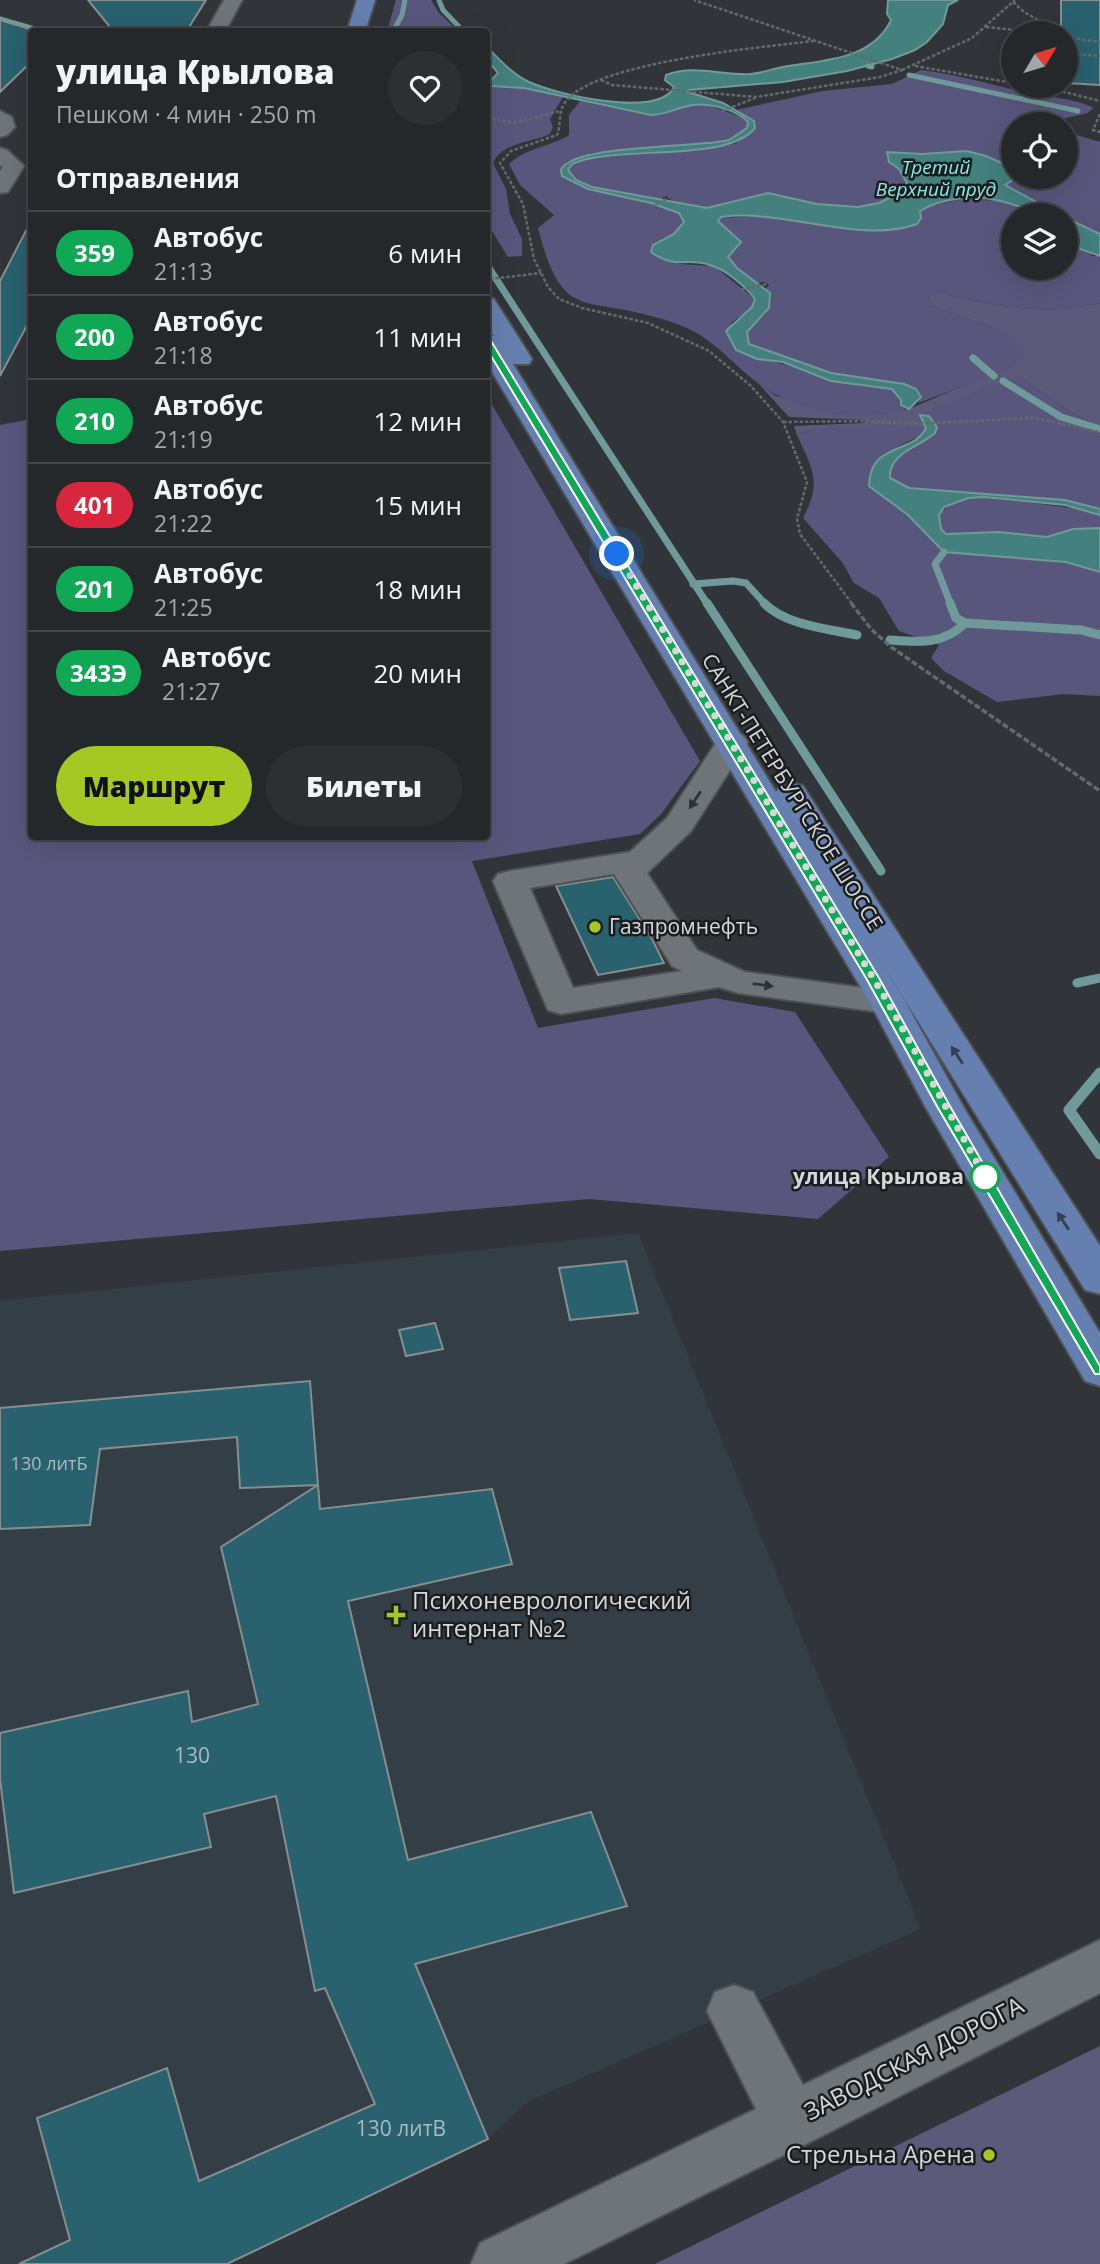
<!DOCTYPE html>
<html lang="ru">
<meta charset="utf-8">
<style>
:root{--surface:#25282b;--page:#2d3033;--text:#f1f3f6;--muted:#a3a6a9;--line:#424447;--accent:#a5c823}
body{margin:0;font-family:"Open Sans",sans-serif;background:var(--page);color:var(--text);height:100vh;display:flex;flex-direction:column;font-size:26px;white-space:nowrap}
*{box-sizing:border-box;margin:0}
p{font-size:23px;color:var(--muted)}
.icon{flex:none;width:38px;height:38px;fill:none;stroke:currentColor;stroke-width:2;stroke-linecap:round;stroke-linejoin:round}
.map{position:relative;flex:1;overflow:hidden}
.side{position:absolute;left:28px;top:28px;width:462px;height:812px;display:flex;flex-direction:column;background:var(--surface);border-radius:7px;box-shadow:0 7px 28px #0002,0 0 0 2px var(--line)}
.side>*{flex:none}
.badge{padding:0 14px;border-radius:23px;font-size:24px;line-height:46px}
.needle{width:46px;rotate:52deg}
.tools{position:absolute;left:1001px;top:21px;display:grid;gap:14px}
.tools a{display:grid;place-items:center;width:77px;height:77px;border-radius:50%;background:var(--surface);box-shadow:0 7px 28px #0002,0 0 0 2px var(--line);font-size:35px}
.you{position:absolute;width:35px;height:35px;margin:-18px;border:5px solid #fff;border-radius:50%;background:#1a73e8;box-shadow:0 0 0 10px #1a73e833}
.map>.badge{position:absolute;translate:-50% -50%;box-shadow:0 0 0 4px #fff}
h2{padding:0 28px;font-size:26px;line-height:63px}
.round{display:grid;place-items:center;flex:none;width:74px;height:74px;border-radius:37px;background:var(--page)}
.overview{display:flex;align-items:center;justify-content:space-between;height:119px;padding:0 28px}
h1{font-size:33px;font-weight:800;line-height:52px}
.action{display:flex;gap:14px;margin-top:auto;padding:14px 28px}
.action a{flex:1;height:80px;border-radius:42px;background:var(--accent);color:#111;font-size:28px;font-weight:800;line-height:80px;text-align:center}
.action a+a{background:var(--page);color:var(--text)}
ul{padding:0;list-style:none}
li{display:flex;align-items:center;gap:21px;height:84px;padding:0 28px;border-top:2px solid var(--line)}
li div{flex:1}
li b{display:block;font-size:26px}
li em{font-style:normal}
li .badge{min-width:77px;font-weight:700;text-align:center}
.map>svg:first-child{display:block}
.built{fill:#343e46}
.green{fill:#5c5a7b}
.forest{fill:#59567d}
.water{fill:#44807e;stroke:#709a9a;stroke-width:2}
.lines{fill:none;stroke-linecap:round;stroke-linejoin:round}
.stream-far3{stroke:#709a9a;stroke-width:5}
.stream-far2{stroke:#709a9a;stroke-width:7}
.stream-far1{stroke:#709a9a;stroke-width:9}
.stream{stroke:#709a9a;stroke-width:11}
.building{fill:#29616f;stroke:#878e90;stroke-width:2}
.minor-casing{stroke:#4e5154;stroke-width:4}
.major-casing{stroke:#4e5154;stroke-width:4}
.path-far1{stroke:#65696c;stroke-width:2.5;stroke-dasharray:3.5 2;stroke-linecap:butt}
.path{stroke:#65696c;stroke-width:3.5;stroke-dasharray:6 2.5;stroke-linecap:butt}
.minor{fill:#6f7478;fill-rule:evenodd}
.major{fill:#657fb0;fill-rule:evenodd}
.oneway{fill:#303334}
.oneway2{fill:#353f51}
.line{fill:#10a855;stroke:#fff;stroke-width:2}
.walk{stroke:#d5d8da;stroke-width:7;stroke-dasharray:0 12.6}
.poi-dot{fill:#a5c823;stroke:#1b1d1e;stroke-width:2.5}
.stop-dot{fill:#fff;stroke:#10a855;stroke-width:3.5}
.labels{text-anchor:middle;stroke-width:5;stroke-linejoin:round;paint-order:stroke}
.number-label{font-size:18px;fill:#aababf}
.far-water-label{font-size:19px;font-style:italic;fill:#88eae6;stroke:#1b1d1e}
.street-label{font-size:21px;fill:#d5d8da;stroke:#1b1d1e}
.poi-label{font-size:21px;fill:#d5d8da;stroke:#1b1d1e;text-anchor:start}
.stop-label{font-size:21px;font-weight:bold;fill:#d5d8da;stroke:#1b1d1e;text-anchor:end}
.near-number-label{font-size:21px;fill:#aababf}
.near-poi-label{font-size:24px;fill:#d5d8da;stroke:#1b1d1e;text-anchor:start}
.near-street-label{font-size:24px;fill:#d5d8da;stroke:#1b1d1e}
</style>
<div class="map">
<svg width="1100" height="2264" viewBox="0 0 1100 2264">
<rect width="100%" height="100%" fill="#313539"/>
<path class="built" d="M638 1233 921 1929 527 2102 488 2139 227 2264H0V1301Z"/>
<g class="green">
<path d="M936 292C989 305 1046 317 1100 303V427L1067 410 1020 377 920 415 926 428H817L797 435 794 426 863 423 865 420 789 417 758 383 776 396 825 411 853 415 909 409 1012 365 995 329 932 306 928 294Z"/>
<path d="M1100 2046V2264H655Z"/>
</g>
<g class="forest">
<path d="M396 0H431L439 13 458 31 387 32Z"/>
<path d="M921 70C955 74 986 83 1019 91 1044 97 1071 97 1094 108L1087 113 1050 122 1052 124H1013V168L986 156 956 151 922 154 887 152 889 162 899 169 907 184 904 191 879 203 858 207 817 204 768 193 707 208 669 200 672 198 666 196 661 199C639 195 577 193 567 170L572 164C624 144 683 156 737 143L754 121 736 110 823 91 892 84Z"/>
<path d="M487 85 524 88 563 97 550 119 553 127 550 134C531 143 502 142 493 163L506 189 510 214 522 239V256L508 257 487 223Z"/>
<path d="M580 101 637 113 661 115 689 105H708L744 118 748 122 747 128 729 140 593 153 566 162 562 176 613 195 653 204 679 213 684 222 674 234 661 239 679 264 714 266 755 299 753 307 731 323 757 359C790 363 821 377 854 384 866 387 880 387 892 389L905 409C860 425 795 412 758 383 735 366 714 340 687 328 666 319 642 313 620 309 604 306 584 305 570 295 551 280 544 249 538 228L554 215 520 185 509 164C525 148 550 147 569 135V115Z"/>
<path d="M1066 132 1100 142V234L1004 185 1018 177H1066Z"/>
<path d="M963 199 999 201 1039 215H1013V268H1066V230L1078 238 1092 256H1100V303C1046 317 989 305 936 292L928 294 932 306 995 329 1017 341 1027 356 1005 371 918 403 921 397 916 389 904 384 831 373 749 344 747 332 766 313 770 293 765 289 769 285 764 282 757 283 737 268 727 256 739 246C735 234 725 232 718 221L720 218 757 216 888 231 929 206Z"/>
<path d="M1020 377 1067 410 1100 427V509L1065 500 909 488 890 478C889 457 912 448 928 439L929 416 920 415 986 387Z"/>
<path d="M487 396 700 761 661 814 640 834 472 861 538 1028 714 998 795 1012 889 1157 818 1219 589 1199 0 1251V425L31 419 32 836H486Z"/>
<path d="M900 426 926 428 922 435 883 454 890 503 908 515 944 552 1067 562 1100 572V696L1064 694 997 702 944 671 931 658 939 645 899 631 879 598 854 583 842 562 803 518C822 482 813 470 797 435L817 428Z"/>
<path d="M984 497 1088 510 1100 515V528L1061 532 1048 537 999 532 953 536 946 534 941 529 939 515C948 501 968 498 984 497Z"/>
</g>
<g class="water">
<path d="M888 0H958L948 5 943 24 927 42 915 50 892 59 847 71 783 82 689 90 688 92 723 103 754 121 755 128C726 164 618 144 572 164L568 170 576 180 592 187 707 208 768 193 817 204 858 207 879 203 904 191 907 183 899 169 889 162 887 152 922 154 967 151 986 156 1013 168V177H1018L1005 185 1060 215C1038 215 1022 207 1001 201 976 195 943 197 920 211L921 218 917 224C859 245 783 208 721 217L718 221 741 242 728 257 737 268 770 293 769 308 747 332 749 344 831 373 904 384 916 389 921 397 909 409 901 405V400L892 389 831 381 783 362 757 359 736 350 726 331 752 307 755 299C746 287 725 269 710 265 685 257 677 270 651 252L653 245 674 234 684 222 679 213 651 203 588 189 562 176 561 170C572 144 697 148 729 140L747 128 748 122 744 118C727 107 703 101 684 107 672 110 664 115 651 115L524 88 492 86 489 82 498 73 487 60V47C499 59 512 74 529 82 555 94 659 119 674 87L665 80 666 75C695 64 722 76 751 74 762 73 772 69 783 67 821 60 872 61 891 20L887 14Z"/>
<path d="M1066 218 1100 234V256L1080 249 1077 243 1078 237 1066 230Z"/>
<path d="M920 415 929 416 937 427 935 433C920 447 888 453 890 478L909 488 1065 500 1100 509V515L1065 505 984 497 968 498 944 507 939 515 941 529 946 534 999 532 1047 537 1073 529 1100 528V572L1066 562 944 552 908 515 869 486C870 441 913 455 926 428Z"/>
</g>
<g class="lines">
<g class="stream-far3">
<path d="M439 0 443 10 464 32"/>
<path d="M0 19 45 32"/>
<path d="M393 32 402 15 405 0"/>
<path d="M868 66 872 67"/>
<path d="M909 75 1078 111"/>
<path d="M486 264 488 267"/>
</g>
<g class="stream-far2">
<path d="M487 265 708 605"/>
<path d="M973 358 994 376"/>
<path d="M1003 381 1061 417 1100 429"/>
<path d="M944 552 935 564 951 605"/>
<path d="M693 584 733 581 746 583 766 605"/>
</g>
<g class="stream-far1">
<path d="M707 603 881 871"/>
<path d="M764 603C785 625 828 629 857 635"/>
<path d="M950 603 956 618 965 623 1081 630 1100 635"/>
<path d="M890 640C918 642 944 645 965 623"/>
<path d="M1077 983 1100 978"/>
</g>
<path class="stream" d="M1100 1073 1069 1110 1100 1154"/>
</g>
<g class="building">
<path d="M88 0H206L186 32H114Z"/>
<path d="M1061 0H1100V85L1066 83V31H1061Z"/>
<path d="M0 20 40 32H32V61L0 92Z"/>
<path d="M32 219V316L0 376V281Z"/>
<path d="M613 877 651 937 664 963 598 975 556 886Z"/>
<path d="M626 1261 638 1313 570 1320 559 1268Z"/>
<path d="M435 1323 443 1349 406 1356 399 1330Z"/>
<path d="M310 1381 318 1485 240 1488 237 1437 100 1449 90 1525 0 1529V1408Z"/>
<path d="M318 1485 320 1509 492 1489 512 1564 348 1601 408 1860 591 1812 627 1906 415 1964 488 2139 227 2264H19L70 2240 37 2118 167 2068 199 2181 375 2104 325 1988 315 1991 276 1796 204 1814 211 1847 14 1893 0 1779V1733L188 1691 192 1722 258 1704 221 1547Z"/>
</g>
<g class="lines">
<defs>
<g id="minor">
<path d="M224 0H242L225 32H206Z"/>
<path d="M0 111 12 117 15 127 7 135 0 137Z"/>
<path d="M0 148 7 150 24 166 8 192 0 193V171L3 167 0 165Z"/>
<path d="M732 733 743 735 748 742 691 831 647 873 697 950 745 972 900 993 905 1001 900 1009 887 1013 738 993 719 987 561 1014 548 1010 493 881 498 874 510 871 630 852 667 818 721 735ZM614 874 672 966 682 971 573 988 530 888Z"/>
<path d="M1100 1940V1993L812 2141 564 2264H471L480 2243 756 2109 707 2011 715 1992 734 1985 753 1992 803 2085Z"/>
</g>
<g id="major">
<path d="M357 0H375L365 32H347Z"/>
<path d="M486 297 494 299 532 359 529 364H513L776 792 781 786 792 783 803 786 1100 1246V1294L1085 1290 865 936 905 1001 964 1108 1100 1333V1386L1085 1381 926 1108 869 1001 486 362V334L494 336 486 324Z"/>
</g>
</defs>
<use href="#minor" class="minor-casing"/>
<use href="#major" class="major-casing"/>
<g class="path-far1">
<path d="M1013 2 1024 12 1061 33"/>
<path d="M986 27 1045 33"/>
<path d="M1013 34 1007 39 1013 43"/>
<path d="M1066 37 1100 42"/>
<path d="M814 41C763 47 598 62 567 100 557 111 562 123 557 135L511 151 500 163 523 204 534 259 548 287 559 299 582 308 648 323 709 351 751 386 783 422 807 482 797 519 800 534 853 605"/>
<path d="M1066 54 1100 56"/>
<path d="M915 66 1013 83"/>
<path d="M902 70 972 38 1015 0"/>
<path d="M601 80 612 85 756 97 880 77 902 70 694 0"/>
<path d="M1041 86 1100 101"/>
<path d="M722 111 755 98"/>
<path d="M1100 114 1093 130 1100 132"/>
<path d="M486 118 515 123 560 111"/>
<path d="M654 206 670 197"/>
<path d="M1025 212 1051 205"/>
<path d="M490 279 541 273"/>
<path d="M741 290 767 284"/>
<path d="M783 422 865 421 912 424 1034 418 1100 432"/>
</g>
<path class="path" d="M851 603 871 629 891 647 1100 791"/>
<use href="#minor" class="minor"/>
<use href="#major" class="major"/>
</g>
<defs><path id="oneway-solid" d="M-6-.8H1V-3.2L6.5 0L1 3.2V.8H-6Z" transform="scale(1.75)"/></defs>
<g class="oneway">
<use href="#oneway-solid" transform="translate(695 800) rotate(123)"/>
<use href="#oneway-solid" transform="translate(763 985) rotate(7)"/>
</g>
<g class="oneway2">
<use href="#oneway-solid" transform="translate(957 1055) rotate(-123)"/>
<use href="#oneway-solid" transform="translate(1063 1221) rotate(-123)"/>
</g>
<path class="line" d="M486 338 491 341 879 978 951 1108 1100 1366V1374H1095L938 1108 866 978 482 341Z"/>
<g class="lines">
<path class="walk" d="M617 554 887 1001 985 1177"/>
</g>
<g class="poi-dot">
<circle cx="595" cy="927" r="7"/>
<path d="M392.5 1604.5h7v7h7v7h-7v7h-7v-7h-7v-7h7z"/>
<circle cx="989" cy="2155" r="7"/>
</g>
<circle class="stop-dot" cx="985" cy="1177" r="14"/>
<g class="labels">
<g class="number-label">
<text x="49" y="1470">130 литБ</text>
</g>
<g class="far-water-label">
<text x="936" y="174">Третий<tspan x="936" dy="22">Верхний пруд</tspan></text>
</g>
<g class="street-label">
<text transform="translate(792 792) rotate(58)" y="7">САНКТ-ПЕТЕРБУРГСКОЕ ШОССЕ</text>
</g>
<g class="poi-label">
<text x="609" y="934">Газпромнефть</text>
</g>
<g class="stop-label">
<text x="964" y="1184">улица Крылова</text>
</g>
<g class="near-number-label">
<text x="192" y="1763">130</text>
<text x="401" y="2136">130 литВ</text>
</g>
<g class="near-poi-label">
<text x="412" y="1609">Психоневрологический<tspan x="412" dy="28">интернат №2</tspan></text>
<text x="975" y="2163" text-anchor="end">Стрельна Арена</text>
</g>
<g class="near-street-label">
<text transform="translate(914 2059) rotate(-27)" y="8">ЗАВОДСКАЯ ДОРОГА</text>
</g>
</g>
</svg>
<div class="tools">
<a><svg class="needle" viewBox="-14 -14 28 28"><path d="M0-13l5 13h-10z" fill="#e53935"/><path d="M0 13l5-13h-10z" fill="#a3a6a9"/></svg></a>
<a><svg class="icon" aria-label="locate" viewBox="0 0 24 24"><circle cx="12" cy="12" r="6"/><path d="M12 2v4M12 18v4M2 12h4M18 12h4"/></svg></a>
<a><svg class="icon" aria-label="layers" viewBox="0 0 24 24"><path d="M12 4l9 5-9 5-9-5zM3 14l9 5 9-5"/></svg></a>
</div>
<div class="you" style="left:617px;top:554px"></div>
<section class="side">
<div class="overview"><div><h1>улица Крылова</h1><p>Пешком · 4 мин · 250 m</p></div><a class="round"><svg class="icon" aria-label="heart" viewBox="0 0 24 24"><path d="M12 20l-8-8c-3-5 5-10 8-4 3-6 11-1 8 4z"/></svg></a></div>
<h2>Отправления</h2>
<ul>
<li><span class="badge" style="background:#10a855;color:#fff">359</span><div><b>Автобус</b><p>21:13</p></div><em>6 мин</em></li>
<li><span class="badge" style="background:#10a855;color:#fff">200</span><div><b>Автобус</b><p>21:18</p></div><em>11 мин</em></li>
<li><span class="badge" style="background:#10a855;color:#fff">210</span><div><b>Автобус</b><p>21:19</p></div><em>12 мин</em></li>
<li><span class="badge" style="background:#d7263d;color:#fff">401</span><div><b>Автобус</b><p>21:22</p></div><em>15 мин</em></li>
<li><span class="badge" style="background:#10a855;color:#fff">201</span><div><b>Автобус</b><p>21:25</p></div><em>18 мин</em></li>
<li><span class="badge" style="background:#10a855;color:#fff">343Э</span><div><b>Автобус</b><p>21:27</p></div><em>20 мин</em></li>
</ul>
<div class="action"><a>Маршрут</a><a>Билеты</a></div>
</section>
</div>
